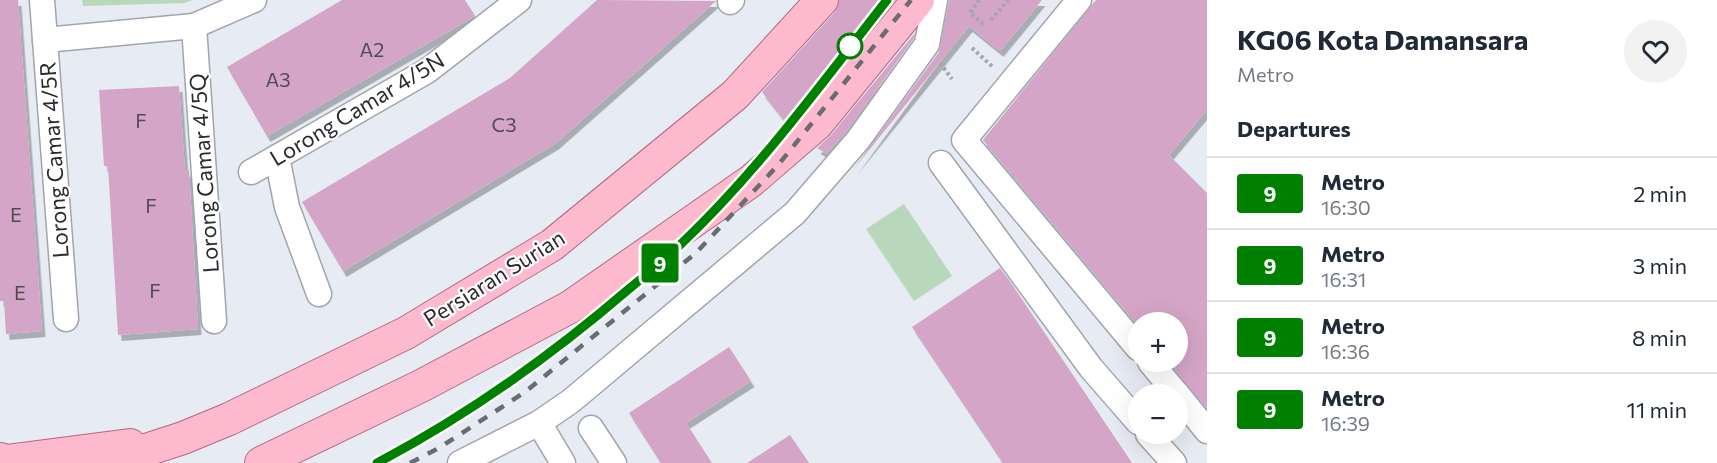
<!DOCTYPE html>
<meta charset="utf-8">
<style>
:root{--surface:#fff;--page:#f2f2f3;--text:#1f2937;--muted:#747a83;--line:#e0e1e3}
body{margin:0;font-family:Commissioner,sans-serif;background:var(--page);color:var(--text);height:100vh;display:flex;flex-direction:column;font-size:22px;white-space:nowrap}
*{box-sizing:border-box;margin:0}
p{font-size:20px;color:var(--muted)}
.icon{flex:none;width:33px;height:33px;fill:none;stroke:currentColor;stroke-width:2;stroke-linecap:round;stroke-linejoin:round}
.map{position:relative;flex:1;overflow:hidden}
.side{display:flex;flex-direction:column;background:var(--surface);width:510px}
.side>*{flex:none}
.badge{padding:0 12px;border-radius:4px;font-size:21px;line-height:39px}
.tools{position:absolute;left:1128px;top:312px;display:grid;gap:12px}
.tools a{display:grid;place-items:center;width:60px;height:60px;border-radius:50%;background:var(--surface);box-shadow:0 6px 24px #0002;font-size:30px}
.map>.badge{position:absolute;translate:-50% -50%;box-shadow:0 0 0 3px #fff}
h2{padding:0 30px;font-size:22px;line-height:54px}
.round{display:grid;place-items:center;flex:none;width:63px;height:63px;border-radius:32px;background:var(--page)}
.headline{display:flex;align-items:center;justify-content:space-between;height:102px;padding:0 30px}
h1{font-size:28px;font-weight:700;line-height:45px}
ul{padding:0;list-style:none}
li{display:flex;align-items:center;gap:18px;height:72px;padding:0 30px;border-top:2px solid var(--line)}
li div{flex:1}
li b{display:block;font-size:22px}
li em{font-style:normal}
li .badge{min-width:66px;font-weight:700;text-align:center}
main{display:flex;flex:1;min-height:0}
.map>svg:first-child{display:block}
.green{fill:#b8d7bb}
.building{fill:#d4a5c6;filter:url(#shadow)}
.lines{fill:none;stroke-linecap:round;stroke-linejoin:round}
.minor-casing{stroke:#a1a5ad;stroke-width:27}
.major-casing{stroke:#b26980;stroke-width:34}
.path{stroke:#a2a6ad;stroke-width:4;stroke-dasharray:3 3;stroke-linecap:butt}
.minor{stroke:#fff;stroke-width:24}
.major{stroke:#fdb9cd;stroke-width:32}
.rail{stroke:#696c71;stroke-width:4.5;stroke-dasharray:10 10;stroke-linecap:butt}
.line-casing{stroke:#fff;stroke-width:14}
.line{stroke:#008000;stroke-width:9}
.stop-dot{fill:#fff;stroke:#008000;stroke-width:3}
.labels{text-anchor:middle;stroke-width:4.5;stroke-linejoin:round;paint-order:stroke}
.number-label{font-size:20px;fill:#544a54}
.street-label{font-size:22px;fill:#292b2e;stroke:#fff}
</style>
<main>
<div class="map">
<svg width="1207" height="463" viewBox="0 0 1207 463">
<defs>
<filter id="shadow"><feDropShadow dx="3.5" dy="6" stdDeviation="0" flood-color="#0004"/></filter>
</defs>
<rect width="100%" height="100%" fill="#e7ebf4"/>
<g class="green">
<path d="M82 0H193L184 3 83 6Z"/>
<path d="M904 204 952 276 914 301 866 229Z"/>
</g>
<g class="building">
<path d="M0 0H18L42 331 6 334 4 301H0Z"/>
<path d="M342 0H465L475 16 267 136 227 67Z"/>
<path d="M597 0 716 1 556 143 343 271 302 202 510 78Z"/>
<path d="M839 0H895L804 111 788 125 762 92 835 12Z"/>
<path d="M949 0H1042L1000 51 969 26 853 170 939 52Z"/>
<path d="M1096 0H1207V110L1169 155 1207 193V408L1168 362H1178V322H1135L983 140Z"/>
<path d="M915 33 914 38 847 131 827 154 817 148 831 135Z"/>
<path d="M179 86 185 171 189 170 198 329 118 335 108 166H104L99 90Z"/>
<path d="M1000 268 1009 280 1132 463H1003L912 327Z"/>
<path d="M729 347 751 381 686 423 712 463H661L629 413Z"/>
<path d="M790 435 809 463H747Z"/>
</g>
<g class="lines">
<defs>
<g id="minor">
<path d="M42 0 66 319"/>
<path d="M1079 0 964 140 1138 348"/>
<path d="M730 2 732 0"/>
<path d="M194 26 214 321"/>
<path d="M45 40 194 26 254 0"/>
<path d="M277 157 287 207 319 294"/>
<path d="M941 163 1091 368 1138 422"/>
<path d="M251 172 427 71 519 0"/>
<path d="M1150 362 1177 394"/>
<path d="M1178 395 1207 431"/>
<path d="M539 423 563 463"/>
<path d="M591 428 614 463"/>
<path d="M1148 434 1174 463"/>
<path d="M460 463 539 423 571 401 795 213 858 140 927 44 935 0"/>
</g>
<g id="major">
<path d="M0 459 6 461 130 445"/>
<path d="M106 463 183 438 229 419 406 333 552 245 735 95 822 0"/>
<path d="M261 463 421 386 570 307 751 181 817 124 918 0"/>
</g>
</defs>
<use href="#minor" class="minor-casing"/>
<use href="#major" class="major-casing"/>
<g class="path">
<path d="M979 0 970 13 986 26"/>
<path d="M991 20 1008 0"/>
<path d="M972 48 994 68"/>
<path d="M940 63 952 79"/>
</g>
<use href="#minor" class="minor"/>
<use href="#major" class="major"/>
<g class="rail">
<path d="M377 463C519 388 662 277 766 154 808 104 847 51 887 0"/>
<path d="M410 463 439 448 525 392 696 253 779 164 911 0"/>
</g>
</g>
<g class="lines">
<defs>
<path id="line" d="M377 463C470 414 551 356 630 288 648 273 666 259 682 243 758 171 822 83 887 0"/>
</defs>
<use href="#line" class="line-casing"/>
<use href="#line" class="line"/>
</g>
<circle class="stop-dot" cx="850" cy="46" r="12"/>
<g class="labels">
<g class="number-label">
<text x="372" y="57">A2</text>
<text x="278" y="87">A3</text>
<text x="141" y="128">F</text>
<text x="504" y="132">C3</text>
<text x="151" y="213">F</text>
<text x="16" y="222">E</text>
<text x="155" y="298">F</text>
<text x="20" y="300">E</text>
</g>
<g class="street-label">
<text transform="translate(357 109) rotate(-31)" y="8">Lorong Camar 4/5N</text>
<text transform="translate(54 160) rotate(-94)" y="8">Lorong Camar 4/5R</text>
<text transform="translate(204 173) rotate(-94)" y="8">Lorong Camar 4/5Q</text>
<text transform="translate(494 278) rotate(-32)" y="8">Persiaran Surian</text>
</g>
</g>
</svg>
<div class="tools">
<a>+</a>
<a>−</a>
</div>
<b class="badge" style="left:660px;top:263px;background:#008000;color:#fff">9</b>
</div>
<section class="side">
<div class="headline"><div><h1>KG06 Kota Damansara</h1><p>Metro</p></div><a class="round"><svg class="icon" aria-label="heart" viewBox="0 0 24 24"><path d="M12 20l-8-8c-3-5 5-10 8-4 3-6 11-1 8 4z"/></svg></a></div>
<h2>Departures</h2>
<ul>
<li><span class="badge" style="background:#008000;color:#fff">9</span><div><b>Metro</b><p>16:30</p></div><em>2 min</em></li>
<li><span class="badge" style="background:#008000;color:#fff">9</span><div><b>Metro</b><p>16:31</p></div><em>3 min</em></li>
<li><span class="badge" style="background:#008000;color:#fff">9</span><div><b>Metro</b><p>16:36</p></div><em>8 min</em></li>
<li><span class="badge" style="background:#008000;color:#fff">9</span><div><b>Metro</b><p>16:39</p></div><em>11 min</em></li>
</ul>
</section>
</main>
